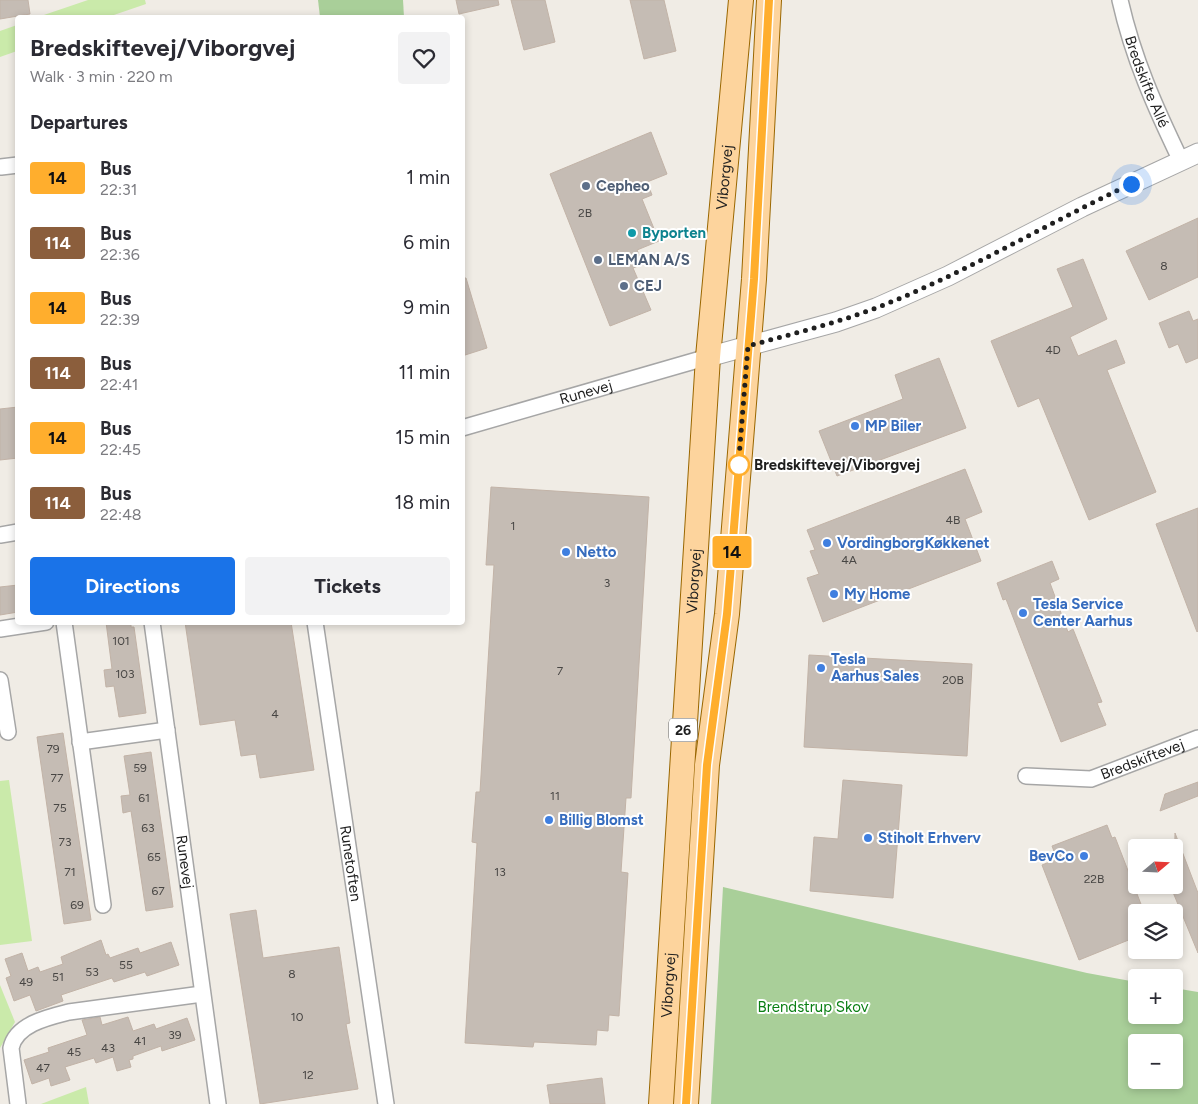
<!DOCTYPE html>
<meta charset="utf-8">
<style>
:root{--surface:#fff;--page:#f2f2f3;--text:#2b2b33;--muted:#7c7c81;--accent:#1a73e8}
body{margin:0;font-family:Figtree,sans-serif;background:var(--page);color:var(--text);height:100vh;display:flex;flex-direction:column;font-size:19px;white-space:nowrap}
*{box-sizing:border-box;margin:0}
p{font-size:16px;color:var(--muted)}
.icon{flex:none;width:28px;height:28px;fill:none;stroke:currentColor;stroke-width:2;stroke-linecap:round;stroke-linejoin:round}
.map{position:relative;flex:1;overflow:hidden}
.sheet{position:absolute;left:15px;top:15px;width:450px;height:610px;display:flex;flex-direction:column;background:var(--surface);border-radius:5px;box-shadow:0 2px 8px #0003}
.sheet>*{flex:none}
.badge{padding:0 10px;border-radius:4px;font-size:18px;line-height:32px}
.needle{width:32px;rotate:71deg}
.tools{position:absolute;left:1128px;top:839px;display:grid;gap:10px}
.tools a{display:grid;place-items:center;width:55px;height:55px;border-radius:5px;background:var(--surface);box-shadow:0 2px 8px #0003;font-size:25px}
.you{position:absolute;width:25px;height:25px;margin:-12px;border:4px solid #fff;border-radius:50%;background:#1a73e8;box-shadow:0 0 0 8px #1a73e833}
.map>.badge{position:absolute;translate:-50% -50%;box-shadow:0 0 0 2px #fff}
h2{padding:0 15px;font-size:19px;line-height:45px}
.round{display:grid;place-items:center;flex:none;width:52px;height:52px;border-radius:5px;background:var(--page)}
.headline{display:flex;align-items:center;justify-content:space-between;height:85px;padding:0 15px}
h1{font-size:24px;font-weight:700;line-height:38px}
.primary-button{display:flex;gap:10px;margin-top:auto;padding:10px 15px}
.primary-button a{flex:1;height:58px;border-radius:5px;background:var(--accent);color:#fff;font-size:20px;font-weight:700;line-height:58px;text-align:center}
.primary-button a+a{background:var(--page);color:var(--text)}
ul{padding:0;list-style:none}
li{display:flex;align-items:center;gap:15px;height:65px;padding:0 15px}
li div{flex:1}
li b{display:block;font-size:19px}
li em{font-style:normal}
li .badge{min-width:55px;font-weight:700;text-align:center}
.map>svg:first-child{display:block}
.grass{fill:#caeaaa}
.forest{fill:#a9cf99;fill-rule:evenodd}
.building{fill:#c5bcb4;stroke:#c2b3a7}
.lines{fill:none;stroke-linecap:round;stroke-linejoin:round}
.minor-casing{stroke:#a6a6a6;stroke-width:18}
.tertiary-casing{stroke:#a6a6a6;stroke-width:21}
.primary-casing{stroke:#9a6700;stroke-width:26}
.minor{stroke:#fff;stroke-width:15}
.tertiary{stroke:#fff;stroke-width:19}
.primary{stroke:#fdd49d;stroke-width:24}
.line-casing{stroke:#fff;stroke-width:11}
.line{stroke:#ffae2d;stroke-width:8}
.walk{stroke:#1f1f1f;stroke-width:5;stroke-dasharray:0 9}
.service-dot{fill:#5c6f8a;stroke:#fff;stroke-width:2}
.culture-dot{fill:#0f9aa8;stroke:#fff;stroke-width:2}
.shop-dot{fill:#3f7fe0;stroke:#fff;stroke-width:2}
.stop-dot{fill:#fff;stroke:#ffae2d;stroke-width:2.5}
.labels{text-anchor:middle;stroke-width:4;stroke-linejoin:round;paint-order:stroke}
.number-label{font-size:12px;fill:#484644}
.shield{fill:#fff;stroke:#626262;stroke-width:1}
.shield-label{font-size:14px;font-weight:bold;fill:#1f1f1f}
.street-label{font-size:15px;fill:#1f1f1f;stroke:#fff}
.service-label{font-size:15px;font-weight:bold;fill:#4e5e75;stroke:#fff;text-anchor:start}
.culture-label{font-size:15px;font-weight:bold;fill:#0d838f;stroke:#fff;text-anchor:start}
.shop-label{font-size:15px;font-weight:bold;fill:#366cbe;stroke:#fff;text-anchor:start}
.stop-label{font-size:15px;font-weight:bold;fill:#1f1f1f;stroke:#fff;text-anchor:start}
.park-label{font-size:15px;fill:#0a7f14;stroke:#fff}
</style>
<div class="map">
<svg width="1198" height="1104" viewBox="0 0 1198 1104">
<rect width="100%" height="100%" fill="#f0ece5"/>
<g class="grass">
<path d="M88 0H145L146 4 108 17H38Z"/>
<path d="M17 25V51L0 57V31Z"/>
<path d="M9 780 32 941 0 945V781Z"/>
<path d="M0 985 15 1022 0 1048Z"/>
<path d="M86 1087 89 1104H41Z"/>
</g>
<g class="forest">
<path d="M318 0H403L404 17H320Z"/>
<path d="M723 887 1087 973 1136 982V1015H1174V988L1198 992V1104H711ZM1136 1042H1174V1080H1136Z"/>
</g>
<g class="building">
<path d="M0 0H28L30 14 0 19Z"/>
<path d="M456 0H498L499 5 459 14Z"/>
<path d="M511 0H545L555 42 524 50Z"/>
<path d="M630 0H664L676 51 644 59Z"/>
<path d="M651 132 667 174 647 182 652 195 642 199 659 241 637 250 643 264 633 268 651 310 610 326 550 174Z"/>
<path d="M1198 218V277L1149 300 1126 251Z"/>
<path d="M1083 259 1107 319 1070 337 1078 356 1116 340 1125 363 1107 370 1156 492 1089 520 1039 398 1018 407 991 341 1073 307 1057 269Z"/>
<path d="M462 278H466L487 348 462 356Z"/>
<path d="M1189 311 1193 321 1198 319V358L1186 363 1178 344 1169 348 1159 323Z"/>
<path d="M939 358 966 428 837 476 819 431 903 399 895 375Z"/>
<path d="M18 407V458L0 460V409Z"/>
<path d="M965 469 982 512 965 519 981 561 823 622 807 578 819 574 810 551 815 550 807 530Z"/>
<path d="M491 487 649 497 631 798H626L621 872 628 873 619 1016 609 1015 608 1031 597 1030 596 1045 534 1042 533 1047 465 1043 477 843 472 842 476 792H480L494 565H486Z"/>
<path d="M1198 508V631L1197 632 1156 524Z"/>
<path d="M1052 561 1059 579 1050 583 1068 632 1073 629 1102 702 1097 703 1106 725 1061 742 1006 599 1003 600 997 583Z"/>
<path d="M18 585V612L0 615V587Z"/>
<path d="M106 622H131V627H134L146 713 119 717 114 686 106 687 104 670 112 669Z"/>
<path d="M185 622H291L314 770 260 778 256 754 241 756 235 720 200 725Z"/>
<path d="M809 655 972 664 967 756 804 747Z"/>
<path d="M63 733 91 920 64 924 37 737Z"/>
<path d="M151 752 173 907 146 911 131 811 123 813 121 796 130 795 124 756Z"/>
<path d="M843 780 902 785 893 898 810 891 814 837 838 839Z"/>
<path d="M1198 782V796L1160 811 1165 794Z"/>
<path d="M1107 825 1112 838 1115 837 1144 912H1136V937L1079 960 1042 865 1057 859 1052 846Z"/>
<path d="M1175 833 1198 893V953L1170 885H1174Z"/>
<path d="M256 910 263 958 339 947 350 1023 346 1024 358 1089 260 1104 230 914Z"/>
<path d="M101 940 106 955 108 954 110 958 138 948 140 953 171 942 179 965 147 976 145 972 114 982 112 978 61 995 63 1001 36 1011 30 995 14 1001 6 978 11 976 5 959 22 953 28 971 38 967 40 972 63 964 61 957Z"/>
<path d="M100 1017 102 1025 128 1017 133 1031 154 1024 156 1029 187 1018 195 1040 162 1051 161 1046 133 1056V1059L129 1060 131 1067 117 1071 113 1057 96 1063 94 1058 65 1067 70 1080 51 1086 49 1078 32 1084 24 1060 49 1052 48 1048 87 1035 82 1020Z"/>
<path d="M602 1078 605 1104H550L547 1085Z"/>
</g>
<g class="lines">
<defs>
<g id="minor">
<path id="s1" d="M1120 0C1133 58 1155 107 1181 161"/>
<path d="M1 167 18 165"/>
<path id="s2" d="M462 428 708 357"/>
<path d="M0 535 18 532"/>
<path d="M64 622 103 905"/>
<path id="s3" d="M152 622 218 1104"/>
<path id="s4" d="M315 622 386 1104"/>
<path d="M0 629 46 622"/>
<path d="M0 680 8 732"/>
<path d="M80 742 167 730"/>
<path id="s5" d="M1026 776 1091 779 1198 738"/>
<path d="M18 1104 11 1048C16 1024 49 1017 69 1012L202 994"/>
</g>
<path id="tertiary" d="M708 357 836 322 876 308 948 276 1082 207 1198 153"/>
<g id="primary">
<path id="s6" d="M661 1104 708 357 741 0"/>
<path d="M686 1104 707 765 727 614 754 279 769 0"/>
</g>
</defs>
<use href="#minor" class="minor-casing"/>
<use href="#tertiary" class="tertiary-casing"/>
<use href="#primary" class="primary-casing"/>
<use href="#minor" class="minor"/>
<use href="#tertiary" class="tertiary"/>
<use href="#primary" class="primary"/>
</g>
<g class="lines">
<defs>
<path id="line" d="M686 1104 707 765 727 614 754 279 769 0"/>
</defs>
<use href="#line" class="line-casing"/>
<use href="#line" class="line"/>
<path class="walk" d="M739 465 738 470 748 346C791 334 834 324 876 308 964 274 1046 224 1131 184"/>
</g>
<g class="service-dot">
<circle cx="586" cy="186" r="5"/>
<circle cx="598" cy="260" r="5"/>
<circle cx="624" cy="286" r="5"/>
</g>
<circle class="culture-dot" cx="632" cy="233" r="5"/>
<g class="shop-dot">
<circle cx="855" cy="426" r="5"/>
<circle cx="827" cy="543" r="5"/>
<circle cx="566" cy="552" r="5"/>
<circle cx="834" cy="594" r="5"/>
<circle cx="1023" cy="613" r="5"/>
<circle cx="821" cy="668" r="5"/>
<circle cx="549" cy="820" r="5"/>
<circle cx="868" cy="838" r="5"/>
<circle cx="1084" cy="856" r="5"/>
</g>
<circle class="stop-dot" cx="739" cy="465" r="10"/>
<g class="labels">
<g class="number-label">
<text x="585" y="217">2B</text>
<text x="1164" y="270">8</text>
<text x="1053" y="354">4D</text>
<text x="953" y="524">4B</text>
<text x="513" y="530">1</text>
<text x="849" y="564">4A</text>
<text x="607" y="587">3</text>
<text x="121" y="645">101</text>
<text x="560" y="675">7</text>
<text x="125" y="678">103</text>
<text x="953" y="684">20B</text>
<text x="275" y="718">4</text>
<text x="53" y="753">79</text>
<text x="140" y="772">59</text>
<text x="57" y="782">77</text>
<text x="555" y="800">11</text>
<text x="144" y="802">61</text>
<text x="60" y="812">75</text>
<text x="148" y="832">63</text>
<text x="65" y="846">73</text>
<text x="154" y="861">65</text>
<text x="70" y="876">71</text>
<text x="500" y="876">13</text>
<text x="1094" y="883">22B</text>
<text x="158" y="895">67</text>
<text x="77" y="909">69</text>
<text x="126" y="969">55</text>
<text x="92" y="976">53</text>
<text x="292" y="978">8</text>
<text x="58" y="981">51</text>
<text x="26" y="986">49</text>
<text x="297" y="1021">10</text>
<text x="175" y="1039">39</text>
<text x="140" y="1045">41</text>
<text x="108" y="1052">43</text>
<text x="74" y="1056">45</text>
<text x="43" y="1072">47</text>
<text x="308" y="1079">12</text>
</g>
<rect class="shield" x="669" y="718.5" width="28" height="23" rx="4"/>
<g class="shield-label">
<text x="683" y="735">26</text>
</g>
<g class="street-label">
<text dy="5" stroke="none"><textPath href="#s1" startOffset="86">Bredskifte Allé</textPath></text>
<text dy="5" stroke="none"><textPath href="#s6" startOffset="929">Viborgvej</textPath></text>
<text dy="5" stroke="none"><textPath href="#s2" startOffset="129">Runevej</textPath></text>
<text dy="5" stroke="none"><textPath href="#s6" startOffset="524">Viborgvej</textPath></text>
<text dy="5" stroke="none"><textPath href="#s5" startOffset="120">Bredskiftevej</textPath></text>
<text dy="5" stroke="none"><textPath href="#s3" startOffset="242">Runevej</textPath></text>
<text dy="5" stroke="none"><textPath href="#s4" startOffset="244">Runetoften</textPath></text>
<text dy="5" stroke="none"><textPath href="#s6" startOffset="119">Viborgvej</textPath></text>
</g>
<g class="service-label">
<text x="596" y="191">Cepheo</text>
<text x="608" y="265">LEMAN A/S</text>
<text x="634" y="291">CEJ</text>
</g>
<g class="culture-label">
<text x="642" y="238">Byporten</text>
</g>
<g class="shop-label">
<text x="865" y="431">MP Biler</text>
<text x="837" y="548">VordingborgKøkkenet</text>
<text x="576" y="557">Netto</text>
<text x="844" y="599">My Home</text>
<text x="1033" y="609">Tesla Service<tspan x="1033" dy="17">Center Aarhus</tspan></text>
<text x="831" y="664">Tesla<tspan x="831" dy="17">Aarhus Sales</tspan></text>
<text x="559" y="825">Billig Blomst</text>
<text x="878" y="843">Stiholt Erhverv</text>
<text x="1074" y="861" text-anchor="end">BevCo</text>
</g>
<g class="stop-label">
<text x="754" y="470">Bredskiftevej/Viborgvej</text>
</g>
<g class="park-label">
<text x="813" y="1012">Brendstrup Skov</text>
</g>
</g>
</svg>
<div class="tools">
<a><svg class="needle" viewBox="-14 -14 28 28"><path d="M0-13l5 13h-10z" fill="#e53935"/><path d="M0 13l5-13h-10z" fill="#7c7c81"/></svg></a>
<a><svg class="icon" aria-label="layers" viewBox="0 0 24 24"><path d="M12 4l9 5-9 5-9-5zM3 14l9 5 9-5"/></svg></a>
<a>+</a>
<a>−</a>
</div>
<div class="you" style="left:1131px;top:184px"></div>
<b class="badge" style="left:732px;top:552px;background:#ffae2d;color:#111">14</b>
<section class="sheet">
<div class="headline"><div><h1>Bredskiftevej/Viborgvej</h1><p>Walk · 3 min · 220 m</p></div><a class="round"><svg class="icon" aria-label="heart" viewBox="0 0 24 24"><path d="M12 20l-8-8c-3-5 5-10 8-4 3-6 11-1 8 4z"/></svg></a></div>
<h2>Departures</h2>
<ul>
<li><span class="badge" style="background:#ffae2d;color:#111">14</span><div><b>Bus</b><p>22:31</p></div><em>1 min</em></li>
<li><span class="badge" style="background:#8b5e3c;color:#fff">114</span><div><b>Bus</b><p>22:36</p></div><em>6 min</em></li>
<li><span class="badge" style="background:#ffae2d;color:#111">14</span><div><b>Bus</b><p>22:39</p></div><em>9 min</em></li>
<li><span class="badge" style="background:#8b5e3c;color:#fff">114</span><div><b>Bus</b><p>22:41</p></div><em>11 min</em></li>
<li><span class="badge" style="background:#ffae2d;color:#111">14</span><div><b>Bus</b><p>22:45</p></div><em>15 min</em></li>
<li><span class="badge" style="background:#8b5e3c;color:#fff">114</span><div><b>Bus</b><p>22:48</p></div><em>18 min</em></li>
</ul>
<div class="primary-button"><a>Directions</a><a>Tickets</a></div>
</section>
</div>
